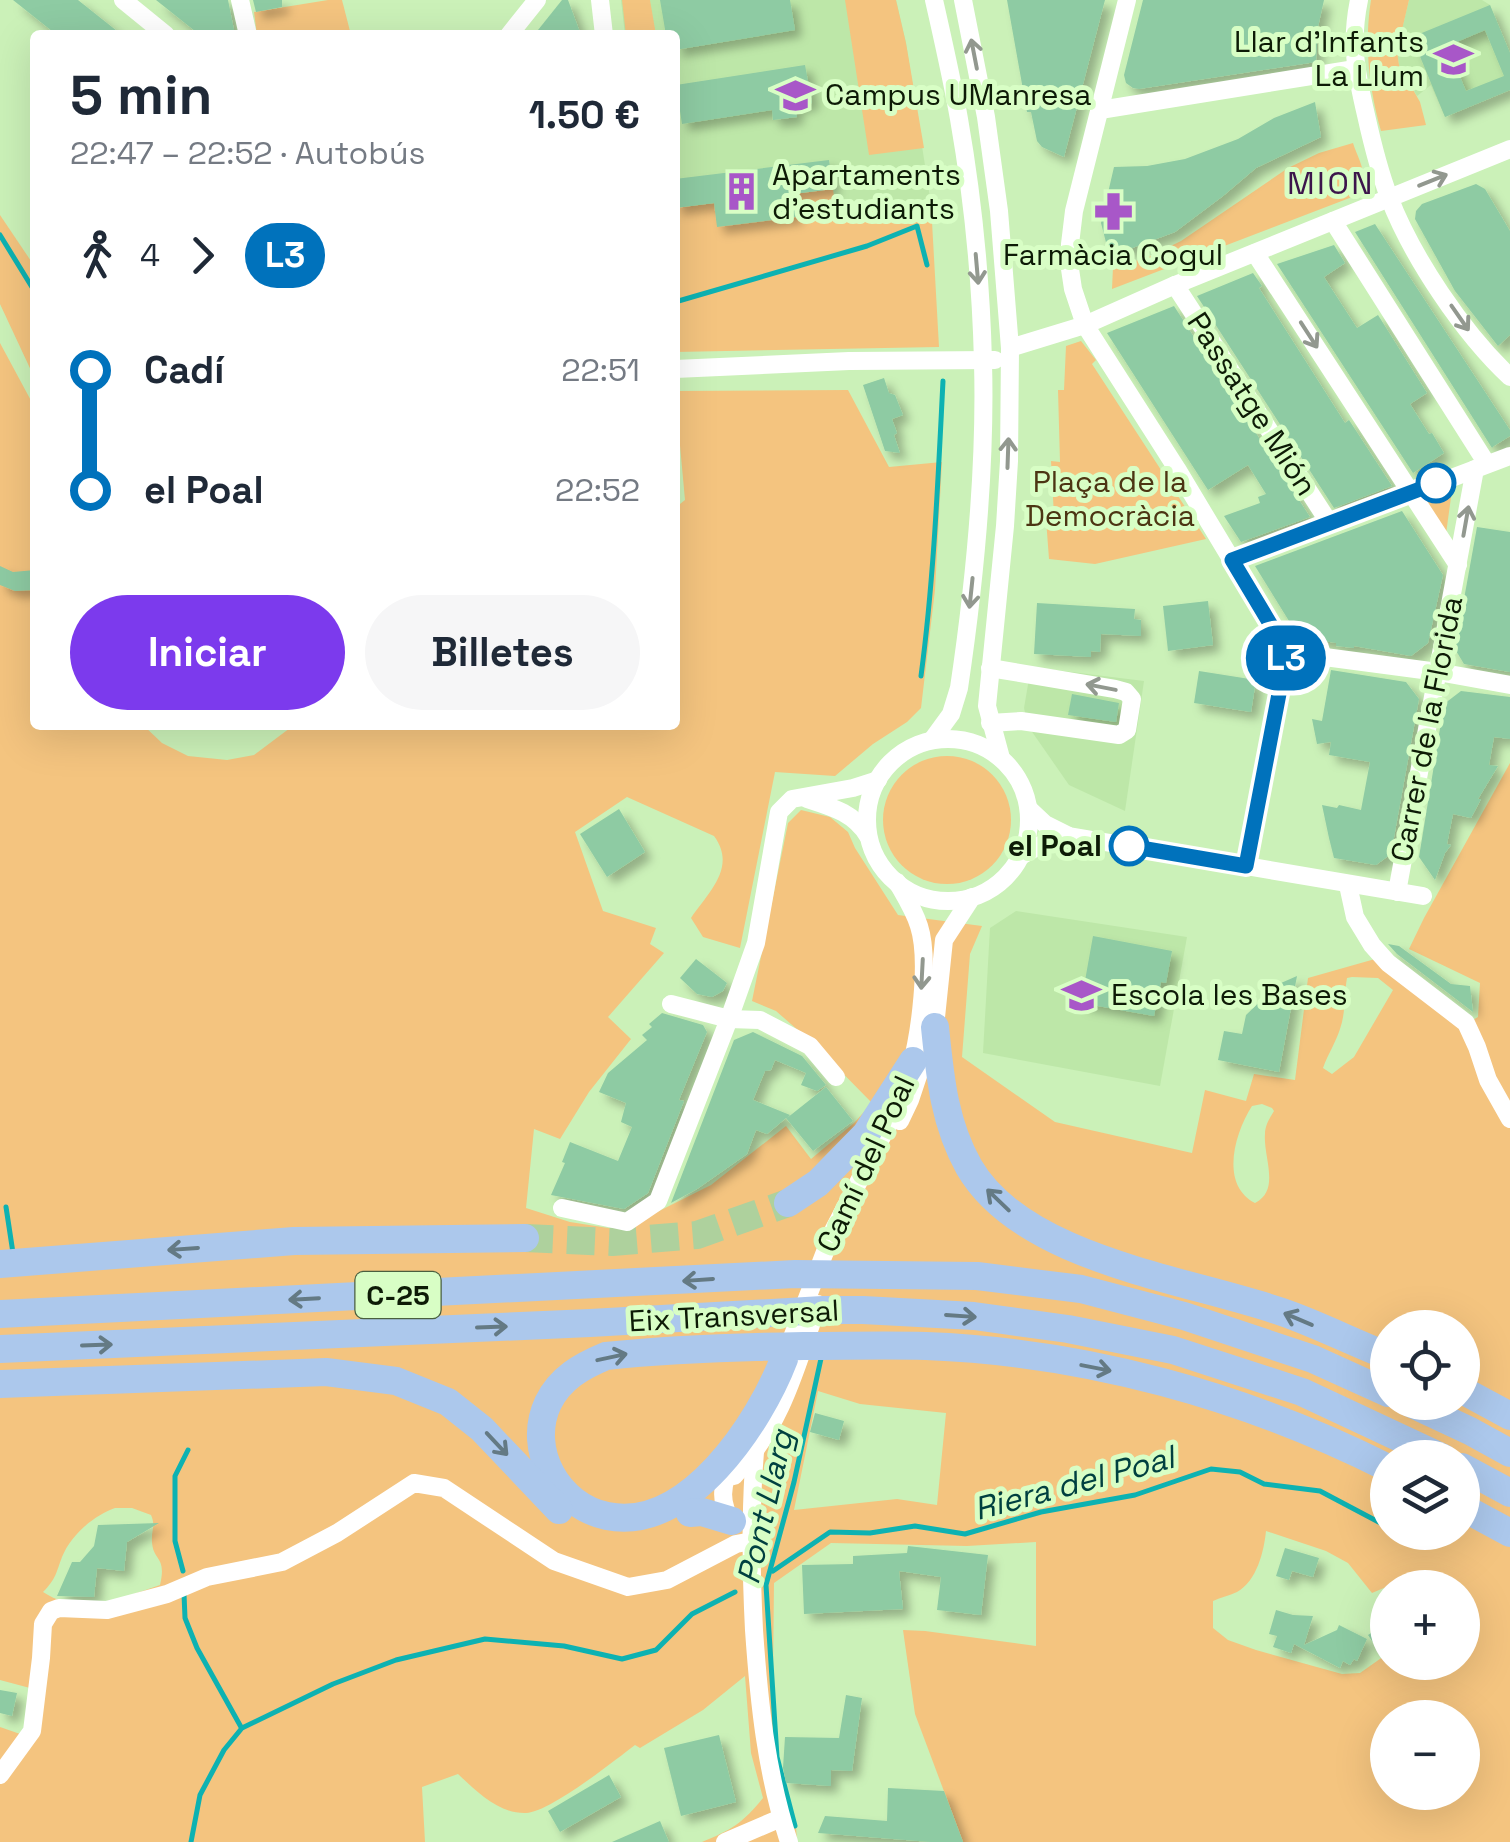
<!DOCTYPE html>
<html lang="es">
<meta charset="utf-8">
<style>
:root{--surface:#fff;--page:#f6f6f7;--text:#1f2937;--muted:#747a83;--accent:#7c3aed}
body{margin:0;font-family:"Space Grotesk",sans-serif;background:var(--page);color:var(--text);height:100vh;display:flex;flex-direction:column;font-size:38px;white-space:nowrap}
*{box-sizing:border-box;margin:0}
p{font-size:32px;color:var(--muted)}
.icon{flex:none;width:55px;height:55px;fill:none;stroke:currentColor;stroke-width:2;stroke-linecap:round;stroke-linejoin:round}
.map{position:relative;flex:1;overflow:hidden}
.side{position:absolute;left:30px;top:30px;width:650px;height:700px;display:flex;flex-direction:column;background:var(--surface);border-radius:10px;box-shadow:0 10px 40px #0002}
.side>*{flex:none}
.badge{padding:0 20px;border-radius:32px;font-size:35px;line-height:65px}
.buttons{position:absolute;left:1370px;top:1310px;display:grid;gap:20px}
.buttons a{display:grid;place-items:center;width:110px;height:110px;border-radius:50%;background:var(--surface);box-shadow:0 10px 40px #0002;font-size:50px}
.map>.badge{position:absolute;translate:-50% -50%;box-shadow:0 0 0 5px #fff}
.legs{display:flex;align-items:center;gap:15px;height:110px;padding:0 40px;font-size:32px}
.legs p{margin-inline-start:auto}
.head{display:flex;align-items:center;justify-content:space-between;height:170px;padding:0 40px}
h1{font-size:55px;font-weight:700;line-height:75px}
.cta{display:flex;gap:20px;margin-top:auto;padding:20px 40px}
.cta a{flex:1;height:115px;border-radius:60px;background:var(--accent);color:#fff;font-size:40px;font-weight:700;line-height:115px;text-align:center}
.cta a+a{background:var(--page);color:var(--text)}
ul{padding:0 40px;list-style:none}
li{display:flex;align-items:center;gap:35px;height:120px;font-size:38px}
li i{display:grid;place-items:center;width:15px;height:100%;margin:0 12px;background:currentColor}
li i::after{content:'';width:25px;height:25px;margin:-12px;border:8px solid;border-radius:50%;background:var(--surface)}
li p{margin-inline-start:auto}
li:first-child i{background:linear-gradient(#0000 50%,currentColor 0)}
li:last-child i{background:linear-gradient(currentColor 50%,#0000 0)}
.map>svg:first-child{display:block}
.built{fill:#bde7a8}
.green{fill:#f4c47f;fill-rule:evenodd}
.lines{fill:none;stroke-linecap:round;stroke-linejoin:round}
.stream{stroke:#0db2b2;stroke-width:5}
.building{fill:#8ecba3;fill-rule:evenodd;filter:url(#shadow)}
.highway-tunnel{stroke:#aed19d;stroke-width:28;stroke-dasharray:28 14;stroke-linecap:butt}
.minor{stroke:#fff;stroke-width:18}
.highway{stroke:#acc8ec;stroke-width:28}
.oneway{stroke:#92988f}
.oneway2{stroke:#647a84}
.line-1-casing{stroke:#fff;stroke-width:22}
.line-1{stroke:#0072bc;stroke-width:15}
.stop-1-dot{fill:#fff;stroke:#0072bc;stroke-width:5}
.labels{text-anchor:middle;stroke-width:10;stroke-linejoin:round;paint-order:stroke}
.shield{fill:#d8fec5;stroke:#4a5f3f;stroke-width:2.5}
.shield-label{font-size:28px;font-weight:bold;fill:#0d1b06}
.poi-label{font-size:30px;fill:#0d1b06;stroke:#d8fec5;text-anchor:start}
.street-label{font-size:30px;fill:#0d1b06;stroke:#d8fec5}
.park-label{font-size:30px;fill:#4c3513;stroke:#d8fec5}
.stop-label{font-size:30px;font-weight:bold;fill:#0d1b06;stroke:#d8fec5;text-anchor:end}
.neighbourhood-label{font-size:32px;letter-spacing:2.5px;fill:#3c154b;stroke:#d8fec5}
.water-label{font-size:32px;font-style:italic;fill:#004040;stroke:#d8fec5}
</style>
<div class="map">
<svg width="1510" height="1842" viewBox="0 0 1510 1842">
<defs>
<filter id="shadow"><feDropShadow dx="7" dy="7" stdDeviation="5" flood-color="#0004"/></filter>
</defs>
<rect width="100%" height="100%" fill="#cbf1b8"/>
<g class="built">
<path d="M621 0H896L906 43 931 204 836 215 832 189 787 195 717 227 715 213 760 198 675 208V35H625Z"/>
<path d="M1409 0H1482L1490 5 1510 53V90L1445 117 1431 85 1417 96 1399 65 1397 50Z"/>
<path d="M1031 667 1144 681 1125 811 1069 785 1028 726 1024 708Z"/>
<path d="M1016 911 1187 937 1160 1086 983 1053 990 928Z"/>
</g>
<g class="green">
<path d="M328 0H342L351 35H257L254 12Z"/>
<path d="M622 0H650L656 35H626Z"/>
<path d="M845 0H896L906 43 924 148 869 155Z"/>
<path d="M1371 0H1409L1397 51 1399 65 1420 102 1426 125 1381 131C1369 88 1364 44 1371 0Z"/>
<path d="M1353 143C1358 159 1371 179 1360 194L1112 289 1113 267 1146 258 1181 241 1288 168 1319 153Z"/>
<path d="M833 189 836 215 931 204 939 347 675 352V208Z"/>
<path d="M0 215 35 267V379L0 304Z"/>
<path d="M1081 341 1096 360 1092 364 1206 539 1095 564 1049 559 1046 519 1054 516 1051 461 1060 462 1058 390H1064L1066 346Z"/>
<path d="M0 343 35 408V725H143L162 743 188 756 227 760 254 755 294 725H675V508L685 500 675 391 848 390 889 467 942 462 935 590 921 708 907 722 873 744 835 776 775 772 740 948 703 937 691 918C709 892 737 867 714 836L627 797 575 832 603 911 656 928 650 944 664 953 608 1017 631 1039 589 1092 560 1139 534 1129 526 1208 570 1222 621 1230 711 1185 786 1126 811 1159 854 1123 872 1103 815 1045 776 1011 752 1001 788 823 801 810 830 817 848 832 855 848 898 915 982 926 970 954 962 1057 1055 1122 1192 1153 1205 1090 1246 1101 1254 1074 1295 1080 1308 978 1375 959 1462 1026 1478 1017 1480 983 1409 949 1424 918 1510 763V1842H963L915 1714 903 1630 925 1631 1036 1646V1542L967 1546 831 1543 774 1583 773 1675 778 1756 796 1826 797 1842H702C731 1830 743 1823 763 1798L751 1753 745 1676 703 1710 640 1748 635 1745C614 1761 550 1812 526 1813 499 1814 476 1791 458 1774L422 1787 425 1842H0V1727L23 1735 30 1688 0 1680ZM1352 977 1378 978 1393 990 1354 1057 1332 1074 1323 1068C1328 1054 1336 1042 1340 1029 1346 1012 1344 994 1347 978ZM1262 1104 1272 1108 1274 1111C1269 1119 1265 1126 1265 1134 1263 1157 1281 1190 1255 1203 1220 1185 1234 1134 1252 1106ZM1388 1328H1462V1402H1388ZM818 1391 860 1404 946 1413 937 1505 897 1499 794 1510ZM1388 1458H1462V1532H1388ZM115 1508H132L151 1515C156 1526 151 1530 152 1542 153 1561 167 1556 160 1585 121 1598 81 1617 43 1592 56 1579 56 1573 62 1557 71 1535 93 1516 115 1508ZM1266 1531 1326 1551 1348 1563 1372 1593 1412 1576 1423 1587 1462 1588V1662H1388L1387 1654 1360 1673 1342 1674 1256 1650 1228 1640 1213 1628V1601C1221 1597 1229 1596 1237 1592 1257 1581 1264 1551 1266 1531ZM1388 1718H1462V1792H1388Z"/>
<path d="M1452 490 1446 534 1424 500Z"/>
<circle cx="947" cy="820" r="64"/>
</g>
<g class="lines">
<g class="stream">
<path d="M0 235 35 292"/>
<path d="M675 302 867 246 917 226 927 265"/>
<path d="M921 676C934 578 938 479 943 381"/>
<path d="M6 1207 13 1253"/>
<path d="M1402 1532 1404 1533"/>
<path d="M183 1571 175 1541V1476L188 1450"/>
<path d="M773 1571 830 1532 870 1533 915 1526 965 1534 1041 1512 1135 1495 1211 1469 1240 1472 1264 1484 1320 1491 1388 1527"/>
<path d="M184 1594 185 1618 197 1648 241 1727"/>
<path d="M795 1826 777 1757 766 1585 794 1482 822 1354"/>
<path d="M191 1842 200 1795 224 1750 242 1728 333 1684 396 1660 485 1639 564 1646 622 1659 656 1650 692 1614 735 1592"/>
</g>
</g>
<g class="building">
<path d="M13 0H78L122 35H57Z"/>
<path d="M156 0H228L235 35H200Z"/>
<path d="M253 0H282V7L256 12Z"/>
<path d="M562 0H568L581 35H534Z"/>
<path d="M660 0H790L795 30 675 50V35H666Z"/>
<path d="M1007 0H1105L1064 157 1042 147 1037 141 1031 112H1027Z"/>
<path d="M1143 0H1324L1318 27 1316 62 1139 89 1133 88 1126 83 1124 75Z"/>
<path d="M1490 5 1510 53V90L1445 117 1412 37ZM1485 30 1504 76 1466 91 1447 46Z"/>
<path d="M805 65 812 103 795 106 797 117 773 120 772 110 682 124 676 85Z"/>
<path d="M1315 102 1321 137 1256 168 1223 196 1175 232 1119 253 1109 254 1101 223 1114 167 1147 166 1185 159 1238 139 1274 118Z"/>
<path d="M829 160 833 189 793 194 796 217 717 227 714 203 675 208V179Z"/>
<path d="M1476 184 1485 189 1510 231V335L1498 346 1455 291 1415 219 1416 211 1422 204Z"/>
<path d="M1375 224 1510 430V436L1494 446 1492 448 1355 232Z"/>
<path d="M1334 245 1345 263 1324 277 1357 328 1378 315 1427 393 1410 404 1429 434 1432 433 1444 453 1413 473 1277 264Z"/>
<path d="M1253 273 1262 286 1259 288 1345 423 1349 420 1392 486 1334 508 1197 296Z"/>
<path d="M1174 306 1310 517 1241 542 1224 516 1260 503 1258 497 1266 494 1248 465 1208 490 1107 333Z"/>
<path d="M884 378 889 393 895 395 903 415 892 419 897 433 894 435 900 453 885 451 863 385Z"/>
<path d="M1402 511 1443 575 1428 643 1411 656 1354 646V648L1336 646V643L1294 636 1289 621 1255 566Z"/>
<path d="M1477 527 1510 532V672L1464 664 1455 649Z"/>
<path d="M0 566 13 572 35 570V590L15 591 0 585Z"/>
<path d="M1208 601 1213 645 1168 651 1163 606Z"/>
<path d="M1037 603 1135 609 1134 619 1141 620V636L1101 634 1100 652 1091 651V657L1034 654Z"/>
<path d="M1331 670 1406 682 1419 699 1391 854 1376 865 1334 858 1329 838 1322 805 1337 808 1339 805 1361 810 1370 762 1329 755 1331 742 1317 744 1312 719 1322 721Z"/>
<path d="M1199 671 1256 680 1251 712 1194 703Z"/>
<path d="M1461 691 1510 697V739L1494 737 1489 765 1498 766 1478 799H1481L1471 818 1453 814 1447 844 1451 845 1445 853 1435 880 1419 857 1444 704Z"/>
<path d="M1072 694 1119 703 1116 722 1068 715Z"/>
<path d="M619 809 645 852 607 877 580 834Z"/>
<path d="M1093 936 1172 951 1166 983 1161 982 1154 1016 1081 1003Z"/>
<path d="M1388 944 1399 946 1451 984 1470 986 1473 1012 1397 954Z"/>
<path d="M696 959 727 983 723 991 712 997 697 994 680 978Z"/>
<path d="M1297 976 1279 1072 1218 1060 1224 1031 1242 1034 1246 1015 1271 991 1280 993 1281 983Z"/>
<path d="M662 1013 703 1025 707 1032 679 1100 684 1101 648 1193 624 1209 551 1195 565 1163 562 1162 570 1142 618 1161 632 1127 621 1122 626 1103 599 1092 608 1073 647 1040 642 1035 652 1027 649 1024Z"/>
<path d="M753 1032 802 1056 826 1085 817 1091 801 1085 806 1073 775 1060 771 1070 765 1071 753 1100 790 1115 787 1118 826 1087 853 1121 813 1151 786 1118 767 1134 756 1130 747 1154 697 1189 671 1203 734 1040Z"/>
<path d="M815 1413 844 1421 839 1440 810 1432Z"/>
<path d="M159 1523 127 1542 124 1571 97 1568 94 1597 57 1596 72 1562H80L94 1546 98 1525Z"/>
<path d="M908 1546 988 1555 981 1615 937 1610 941 1577 899 1571 903 1609 804 1614 802 1565 853 1564V1556L907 1553Z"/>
<path d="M1285 1548 1319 1558 1313 1577 1292 1571 1289 1580 1276 1576Z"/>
<path d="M1276 1610 1293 1615 1313 1616 1304 1645 1337 1630 1339 1625 1367 1639 1357 1661 1354 1659 1350 1665 1343 1661 1340 1668 1294 1644 1291 1653 1273 1647 1277 1636 1269 1634Z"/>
<path d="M1388 1622V1639L1376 1647 1368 1635Z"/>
<path d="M0 1690 17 1693 12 1716 0 1713Z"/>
<path d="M846 1695 862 1698 852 1771 831 1770V1786L786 1783 783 1768 785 1737 839 1738Z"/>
<path d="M719 1735 736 1802 681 1816 664 1748Z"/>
<path d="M609 1775 621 1797 560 1832 548 1811Z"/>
<path d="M888 1788 944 1791 963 1842H931L818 1833 825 1816 887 1821Z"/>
<path d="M660 1821 669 1842H612Z"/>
</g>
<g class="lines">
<path class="highway-tunnel" d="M525 1238 612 1242 697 1235 788 1203"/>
<g class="minor">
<path d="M123 0 166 35"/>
<path d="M240 0 248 35"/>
<path d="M600 0 604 35"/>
<path d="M963 0 986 117 999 211 1010 348 1009 461 1005 526 987 706 1001 758"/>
<path d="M1127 0 1074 211 1070 244V269L1073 289 1085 325 1177 469 1287 652 1246 866"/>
<path d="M1359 0C1350 44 1356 72 1366 115 1372 142 1379 171 1389 197 1412 257 1463 333 1510 377"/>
<path d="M509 35 537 0"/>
<path d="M1100 110 1355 69"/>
<path d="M1333 221 1487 464"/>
<path d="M1255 253 1458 565"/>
<path d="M1175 285 1330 524"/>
<path d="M1010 348 1085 325 1175 285 1510 149"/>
<path d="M675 369 849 361 995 360"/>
<path d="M1232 561 1510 456"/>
<path d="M1287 652 1438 672 1510 685"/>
<path d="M990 668 1115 689 1126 692 1132 699 1127 730 1119 735 1021 721 990 723"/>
<circle cx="948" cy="820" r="81"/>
<path d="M932 740 951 714 959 688C975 580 986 471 983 362 981 281 973 199 959 119 952 79 943 40 934 0"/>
<path d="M807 799C832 807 854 813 868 836"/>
<path d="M1029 809 1045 824 1069 836 1423 896"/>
<path d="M1021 856 1044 843 1069 836"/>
<path d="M897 882C905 896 914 910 919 926 930 960 920 1035 910 1070"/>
<path d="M1348 885 1355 917 1372 945 1388 963 1466 1023 1477 1047 1488 1080 1510 1119"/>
<path d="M1397 892 1475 469"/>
<path d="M671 1004 729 1019 760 1020 810 1046 836 1077"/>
<path d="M931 1037 935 1027 944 940 972 897"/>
<path d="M900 1121 910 1100 923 1061"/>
<path d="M562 1208 627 1222 658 1201 729 1019 756 943 779 812 792 799 853 788 878 780"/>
<path d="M786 1353 833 1231 899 1104"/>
<path d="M755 1452C750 1511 751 1571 754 1630 759 1702 766 1772 789 1842"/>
<path d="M734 1476C782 1425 796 1368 818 1304"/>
<path d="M733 1523C718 1502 721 1480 736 1460"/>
<path d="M0 1775 32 1731 41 1658 43 1624 51 1611 59 1608 107 1610 167 1594 207 1577 282 1562 337 1533 414 1483 444 1488 554 1561 628 1587 667 1580 736 1544 752 1541"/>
<path d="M725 1842 781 1818"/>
</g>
<g class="highway">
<path d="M935 1027C940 1076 944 1123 969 1167 1023 1260 1187 1279 1282 1312 1317 1324 1352 1342 1388 1356"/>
<path d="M788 1203 818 1183 866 1134 913 1061"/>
<path d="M0 1264 294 1241 525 1238"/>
<path d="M0 1314 795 1274 977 1276 1081 1289 1184 1316 1313 1359 1388 1393"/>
<path d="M0 1349 590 1323 823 1310H863L974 1316 1068 1329 1173 1350 1302 1392 1443 1458"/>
<path d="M784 1359C760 1422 688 1533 607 1516 558 1506 526 1450 548 1403 560 1378 582 1366 606 1356 672 1349 738 1347 804 1346 845 1346 886 1345 926 1346 1086 1352 1245 1396 1388 1468"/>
<path d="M0 1384 326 1372 396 1381 448 1402 482 1429 559 1510"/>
<path d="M1462 1390 1510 1416"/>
<path d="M1408 1402 1470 1431 1510 1453"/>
<path d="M1462 1467 1510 1493"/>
<path d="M1462 1507 1510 1533"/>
<path d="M690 1513 702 1512 732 1521"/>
</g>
</g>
<defs><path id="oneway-shaft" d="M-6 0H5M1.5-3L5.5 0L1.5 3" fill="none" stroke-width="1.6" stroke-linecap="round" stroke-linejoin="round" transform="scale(2.5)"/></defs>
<g class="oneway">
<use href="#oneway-shaft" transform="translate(974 54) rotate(-101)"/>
<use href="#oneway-shaft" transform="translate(1433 180) rotate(-22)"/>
<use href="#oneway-shaft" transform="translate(977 269) rotate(85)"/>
<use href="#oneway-shaft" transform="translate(1460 318) rotate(55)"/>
<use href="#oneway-shaft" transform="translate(1309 335) rotate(57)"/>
<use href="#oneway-shaft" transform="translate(1008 453) rotate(-88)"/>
<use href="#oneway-shaft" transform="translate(1466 521) rotate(-80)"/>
<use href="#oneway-shaft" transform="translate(971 593) rotate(96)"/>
<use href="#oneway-shaft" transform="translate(1101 687) rotate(-169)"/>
<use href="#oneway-shaft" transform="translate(922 974) rotate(93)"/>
</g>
<g class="oneway2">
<use href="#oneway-shaft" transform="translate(998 1200) rotate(-136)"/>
<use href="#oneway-shaft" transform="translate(183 1249) rotate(176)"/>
<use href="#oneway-shaft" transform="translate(698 1280) rotate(176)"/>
<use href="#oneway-shaft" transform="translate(304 1299) rotate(177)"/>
<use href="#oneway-shaft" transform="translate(961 1316) rotate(4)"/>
<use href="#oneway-shaft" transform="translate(1298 1319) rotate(-157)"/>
<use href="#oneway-shaft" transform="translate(492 1327) rotate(-2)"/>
<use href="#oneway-shaft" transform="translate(97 1345) rotate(-2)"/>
<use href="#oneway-shaft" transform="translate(612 1357) rotate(-12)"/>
<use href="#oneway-shaft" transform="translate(1096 1368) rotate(11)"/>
<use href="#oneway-shaft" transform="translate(497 1444) rotate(47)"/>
</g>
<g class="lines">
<defs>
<path id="line-1" d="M1129 846 1246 866 1287 652 1232 560 1436 483"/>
</defs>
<use href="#line-1" class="line-1-casing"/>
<use href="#line-1" class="line-1"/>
</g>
<defs>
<symbol id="school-bare" viewBox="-9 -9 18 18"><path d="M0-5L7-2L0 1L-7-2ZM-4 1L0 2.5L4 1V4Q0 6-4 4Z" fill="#a857c8" stroke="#d8fec5" stroke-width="2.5" paint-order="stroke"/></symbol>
<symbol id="university-bare" viewBox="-9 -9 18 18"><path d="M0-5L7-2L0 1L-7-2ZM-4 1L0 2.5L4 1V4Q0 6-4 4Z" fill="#a857c8" stroke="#d8fec5" stroke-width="2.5" paint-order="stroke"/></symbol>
<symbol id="building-bare" viewBox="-9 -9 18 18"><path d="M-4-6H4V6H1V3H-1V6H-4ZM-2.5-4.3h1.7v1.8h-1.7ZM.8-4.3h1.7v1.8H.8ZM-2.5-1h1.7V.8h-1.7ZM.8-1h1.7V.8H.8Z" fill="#a857c8" stroke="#d8fec5" stroke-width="2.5" paint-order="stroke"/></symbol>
<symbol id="pharmacy-bare" viewBox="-9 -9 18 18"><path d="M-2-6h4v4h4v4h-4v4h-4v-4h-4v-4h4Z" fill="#a857c8" stroke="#d8fec5" stroke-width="2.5" paint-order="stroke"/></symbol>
</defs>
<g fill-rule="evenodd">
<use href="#school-bare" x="1426" y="32" width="55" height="55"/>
<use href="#university-bare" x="768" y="68" width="55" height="55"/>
<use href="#building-bare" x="714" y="164" width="55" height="55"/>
<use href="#pharmacy-bare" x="1086" y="184" width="55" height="55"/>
<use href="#school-bare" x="1054" y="968" width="55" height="55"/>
</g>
<g class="stop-1-dot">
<circle cx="1436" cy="483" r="18"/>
<circle cx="1129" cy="846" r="18"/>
</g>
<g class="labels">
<rect class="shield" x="355.5" y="1272" width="85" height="46" rx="8"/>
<g class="shield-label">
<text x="398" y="1305">C-25</text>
</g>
<g class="poi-label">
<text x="1424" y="52" text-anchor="end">Llar d'Infants<tspan x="1424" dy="34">La Llum</tspan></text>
<text x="825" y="105">Campus UManresa</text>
<text x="772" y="185">Apartaments<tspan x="772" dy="34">d'estudiants</tspan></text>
<text x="1113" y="265" text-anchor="middle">Farmàcia Cogul</text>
<text x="1111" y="1005">Escola les Bases</text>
</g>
<g class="street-label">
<text transform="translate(1252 404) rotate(57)" y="10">Passatge Mión</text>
<text transform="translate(1427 729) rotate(-79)" y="10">Carrer de la Florida</text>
<text transform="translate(866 1164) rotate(-65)" y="10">Camí del Poal</text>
<text transform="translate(734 1316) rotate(-3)" y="10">Eix Transversal</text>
</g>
<g class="park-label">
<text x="1110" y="492">Plaça de la<tspan x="1110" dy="34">Democràcia</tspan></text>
</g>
<g class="stop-label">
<text x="1102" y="856">el Poal</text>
</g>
<g class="neighbourhood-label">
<text x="1331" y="194">MION</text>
</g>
<g class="water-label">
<text transform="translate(1074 1483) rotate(-15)" y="11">Riera del Poal</text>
<text transform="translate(765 1507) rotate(-77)" y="11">Pont Llarg</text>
</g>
</g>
</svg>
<div class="buttons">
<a><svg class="icon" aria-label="locate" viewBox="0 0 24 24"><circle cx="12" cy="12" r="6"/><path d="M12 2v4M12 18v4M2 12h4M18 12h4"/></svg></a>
<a><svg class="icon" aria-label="layers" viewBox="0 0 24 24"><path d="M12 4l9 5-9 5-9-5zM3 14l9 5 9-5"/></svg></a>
<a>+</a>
<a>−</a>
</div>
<b class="badge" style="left:1286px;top:658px;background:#0072bc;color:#fff">L3</b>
<section class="side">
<div class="head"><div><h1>5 min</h1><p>22:47 – 22:52 · Autobús</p></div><b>1.50 €</b></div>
<div class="legs"><svg class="icon" aria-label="walk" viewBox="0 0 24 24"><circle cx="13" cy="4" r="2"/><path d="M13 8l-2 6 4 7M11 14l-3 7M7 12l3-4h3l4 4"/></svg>4<svg class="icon" aria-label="forward" viewBox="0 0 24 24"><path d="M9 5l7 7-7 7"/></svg><b class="badge" style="background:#0072bc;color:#fff">L3</b></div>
<ul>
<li><i style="color:#0072bc"></i><b>Cadí</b><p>22:51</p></li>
<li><i style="color:#0072bc"></i><b>el Poal</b><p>22:52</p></li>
</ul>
<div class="cta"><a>Iniciar</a><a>Billetes</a></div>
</section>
</div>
